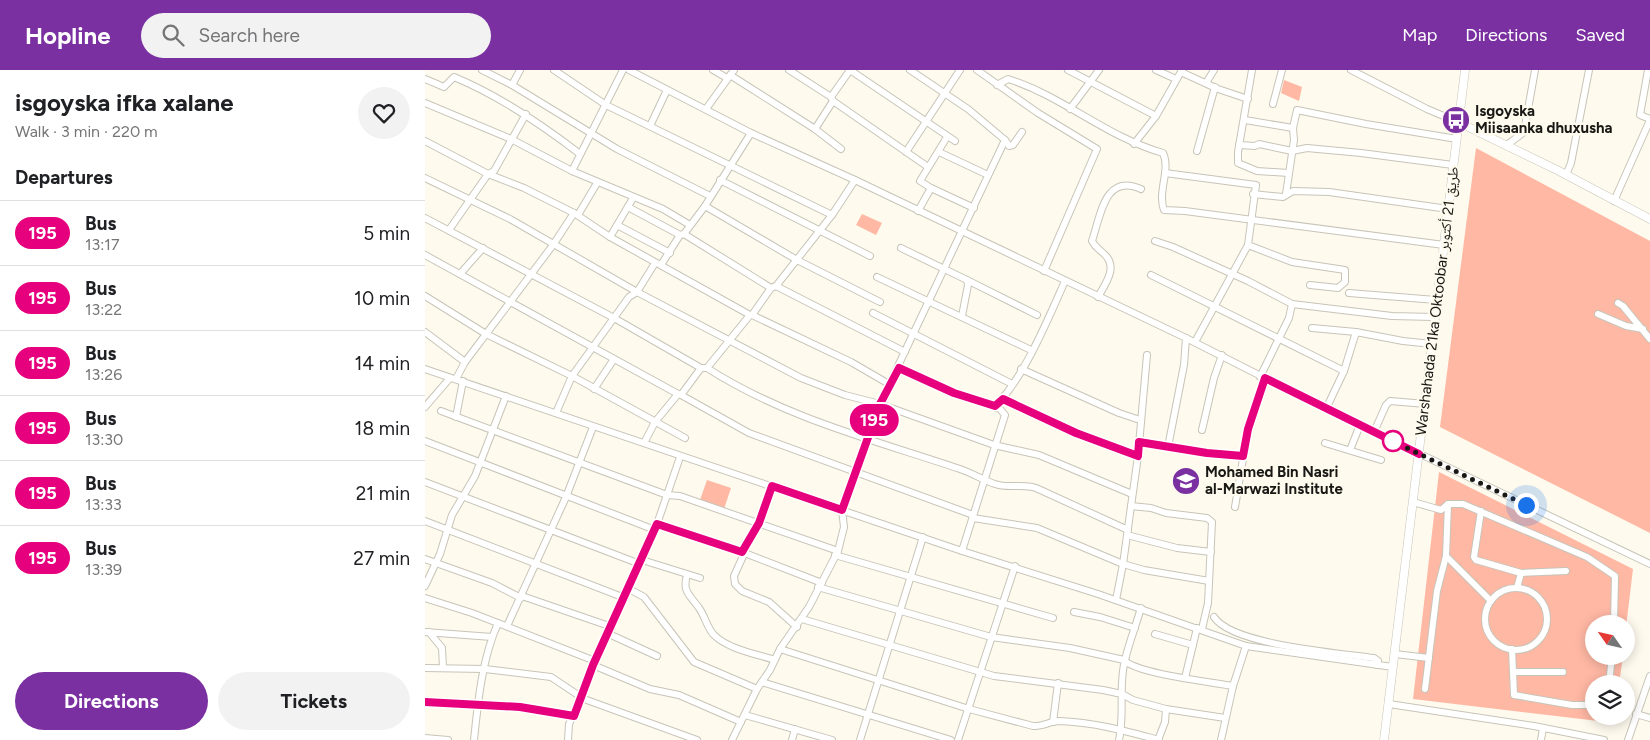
<!DOCTYPE html>
<meta charset="utf-8">
<style>
:root{--surface:#fff;--page:#f2f2f2;--text:#202124;--muted:#757577;--line:#e0e0e0;--accent:#7b30a1}
body{margin:0;font-family:Figtree,"Noto Naskh Arabic",sans-serif;background:var(--page);color:var(--text);height:100vh;display:flex;flex-direction:column;font-size:19px;white-space:nowrap}
*{box-sizing:border-box;margin:0}
p{font-size:16px;color:var(--muted)}
.icon{flex:none;width:28px;height:28px;fill:none;stroke:currentColor;stroke-width:2;stroke-linecap:round;stroke-linejoin:round}
.map{position:relative;flex:1;overflow:hidden}
.drawer{display:flex;flex-direction:column;background:var(--surface);width:425px}
.drawer>*{flex:none}
.badge{padding:0 10px;border-radius:16px;font-size:18px;line-height:32px}
.needle{width:32px;rotate:304deg}
.tools{position:absolute;left:1160px;top:545px;display:grid;gap:10px}
.tools a{display:grid;place-items:center;width:50px;height:50px;border-radius:50%;background:var(--surface);box-shadow:0 2px 12px #0003;font-size:25px}
.you{position:absolute;width:25px;height:25px;margin:-12px;border:4px solid #fff;border-radius:50%;background:#1a73e8;box-shadow:0 0 0 8px #1a73e833}
.map>.badge{position:absolute;translate:-50% -50%;box-shadow:0 0 0 2px #fff}
h2{padding:0 15px;font-size:19px;line-height:45px}
.round{display:grid;place-items:center;flex:none;width:52px;height:52px;border-radius:26px;background:var(--page)}
.overview{display:flex;align-items:center;justify-content:space-between;height:85px;padding:0 15px}
h1{font-size:24px;font-weight:700;line-height:38px}
.button{display:flex;gap:10px;margin-top:auto;padding:10px 15px}
.button a{flex:1;height:58px;border-radius:30px;background:var(--accent);color:#fff;font-size:20px;font-weight:700;line-height:58px;text-align:center}
.button a+a{background:var(--page);color:var(--text)}
ul{padding:0;list-style:none}
li{display:flex;align-items:center;gap:15px;height:65px;padding:0 15px;border-top:1px solid var(--line)}
li div{flex:1}
li b{display:block;font-size:19px}
li em{font-style:normal}
li .badge{min-width:55px;font-weight:700;text-align:center}
header{display:flex;align-items:center;gap:30px;box-sizing:border-box;height:70px;padding:0 25px;background:var(--accent);color:#fff}
header strong{font-size:24px}
nav{display:flex;gap:28px;margin-inline-start:auto;font-size:18px}
.search{width:350px;height:45px;background:var(--page);display:flex;align-items:center;gap:12px;box-sizing:border-box;padding:0 18px;border-radius:28px;color:var(--muted);font-size:19px}
main{display:flex;flex:1;min-height:0}
.map>svg:first-child{display:block}
.green{fill:#ffb8a4}
.lines{fill:none;stroke-linecap:round;stroke-linejoin:round}
.minor-casing{stroke:#c7c4b8;stroke-width:8}
.major-casing{stroke:#c7c4b8;stroke-width:9}
.minor{stroke:#fff;stroke-width:6}
.major{stroke:#fff;stroke-width:8}
.line-casing{stroke:#fff;stroke-width:11}
.line{stroke:#e6007e;stroke-width:8}
.walk{stroke:#191814;stroke-width:5;stroke-dasharray:0 9}
.stop-dot{fill:#fff;stroke:#e6007e;stroke-width:2.5}
.labels{text-anchor:middle;stroke-width:5;stroke-linejoin:round;paint-order:stroke}
.poi-label{font-size:15px;font-weight:bold;fill:#191814;stroke:#fefaee;text-anchor:start}
.street-label{font-size:15px;fill:#191814;stroke:#fefaee}
</style>
<header>
<strong>Hopline</strong>
<div class="search"><svg class="icon" aria-label="search" viewBox="0 0 24 24"><circle cx="10" cy="10" r="6"/><path d="M15 15l6 6"/></svg>Search here</div>
<nav><a>Map</a><a>Directions</a><a>Saved</a></nav>
</header>
<main>
<section class="drawer">
<div class="overview"><div><h1>isgoyska ifka xalane</h1><p>Walk · 3 min · 220 m</p></div><a class="round"><svg class="icon" aria-label="heart" viewBox="0 0 24 24"><path d="M12 20l-8-8c-3-5 5-10 8-4 3-6 11-1 8 4z"/></svg></a></div>
<h2>Departures</h2>
<ul>
<li><span class="badge" style="background:#e6007e;color:#fff">195</span><div><b>Bus</b><p>13:17</p></div><em>5 min</em></li>
<li><span class="badge" style="background:#e6007e;color:#fff">195</span><div><b>Bus</b><p>13:22</p></div><em>10 min</em></li>
<li><span class="badge" style="background:#e6007e;color:#fff">195</span><div><b>Bus</b><p>13:26</p></div><em>14 min</em></li>
<li><span class="badge" style="background:#e6007e;color:#fff">195</span><div><b>Bus</b><p>13:30</p></div><em>18 min</em></li>
<li><span class="badge" style="background:#e6007e;color:#fff">195</span><div><b>Bus</b><p>13:33</p></div><em>21 min</em></li>
<li><span class="badge" style="background:#e6007e;color:#fff">195</span><div><b>Bus</b><p>13:39</p></div><em>27 min</em></li>
</ul>
<div class="button"><a>Directions</a><a>Tickets</a></div>
</section>
<div class="map">
<svg width="1225" height="670" viewBox="0 0 1225 670">
<rect width="100%" height="100%" fill="#fefaee"/>
<g class="green">
<path d="M859 10 877 17 874 31 856 23Z"/>
<path d="M1051 78 1225 171V463L1015 357Z"/>
<path d="M437 144 457 153 451 165 431 155Z"/>
<path d="M1014 402 1208 499 1201 557V554H1169V586H1198L1194 614H1169V646H1190V653L988 629Z"/>
<path d="M282 410 306 418 299 439 275 430Z"/>
</g>
<g class="lines">
<defs>
<g id="minor">
<path d="M57 0 87 15 192 79 285 126"/>
<path d="M129 0 181 35 407 145"/>
<path d="M204 0 326 63 430 110 761 268 901 339 1225 494"/>
<path d="M288 0 302 8"/>
<path d="M364 0 406 27 408 31 503 97"/>
<path d="M425 0 530 71"/>
<path d="M552 0 613 43 672 79 619 201"/>
<path d="M643 0 731 46"/>
<path d="M731 0 751 9"/>
<path d="M827 0 813 82V93L832 101 864 103"/>
<path d="M926 0 1002 39 1035 53"/>
<path d="M1223 0 1215 45 1225 49"/>
<path d="M756 2 793 19 823 29"/>
<path d="M305 5 390 59 416 79"/>
<path d="M0 9 19 17 29 7C75 26 116 54 155 84"/>
<path d="M781 13 789 0"/>
<path d="M87 15 95 0"/>
<path d="M572 15 583 9C638 26 681 67 738 83 746 100 732 122 739 140L760 141 1019 175"/>
<path d="M406 27 425 0"/>
<path d="M0 33 86 69 147 101 238 139 265 155"/>
<path d="M848 34 857 0"/>
<path d="M281 39 309 0"/>
<path d="M645 39 674 0"/>
<path d="M820 50 868 58"/>
<path d="M225 56 242 20"/>
<path d="M390 59 408 31"/>
<path d="M580 70 584 76 588 75 597 62"/>
<path d="M0 71 63 104 99 118 149 143 185 167 325 245"/>
<path d="M709 74 731 46 757 0"/>
<path d="M814 75 830 76 834 74 867 81 882 78 936 83 1028 95"/>
<path d="M1082 75 1099 62 1110 0"/>
<path d="M772 81 790 17"/>
<path d="M481 82 535 0"/>
<path d="M514 82 563 105"/>
<path d="M147 101 198 0"/>
<path d="M740 103 831 115 823 175 770 272"/>
<path d="M1141 105 1146 93 1164 0"/>
<path d="M0 108 85 149 212 222 376 308 420 325 455 334 569 375 614 385 707 424"/>
<path d="M295 110 445 186"/>
<path d="M506 118 549 138"/>
<path d="M828 124 858 127 868 121 904 122 1023 139"/>
<path d="M861 124 869 70 868 58 872 40 941 54 1032 69"/>
<path d="M1189 131 1225 50"/>
<path d="M280 136 372 190 455 232"/>
<path d="M203 137 255 165"/>
<path d="M493 141 506 118 495 111 522 67"/>
<path d="M153 145 172 113"/>
<path d="M0 148 189 248 276 298"/>
<path d="M192 155 245 183"/>
<path d="M24 160 63 104 69 101 101 44"/>
<path d="M259 164 346 218"/>
<path d="M185 167 208 128"/>
<path d="M730 171 748 177 823 211 867 234 864 248 835 307"/>
<path d="M823 175 867 192 920 200V212L913 218 885 215"/>
<path d="M476 178 542 210 543 215 537 246"/>
<path d="M0 185 253 324"/>
<path d="M236 195 255 165 259 164 280 136 326 63"/>
<path d="M35 204 58 178"/>
<path d="M726 205 919 301 901 339"/>
<path d="M452 207 606 280"/>
<path d="M542 210 612 245"/>
<path d="M351 216 480 282"/>
<path d="M924 223 1011 230"/>
<path d="M0 226 61 264 147 306 260 368"/>
<path d="M673 227C681 213 694 196 678 183 673 178 670 177 667 171 676 144 680 103 716 119"/>
<path d="M1193 233 1198 236 1225 269"/>
<path d="M867 234 967 246 1009 247"/>
<path d="M448 243 587 314"/>
<path d="M1173 244 1201 256 1218 259"/>
<path d="M327 245 426 292 464 314"/>
<path d="M887 258 931 262"/>
<path d="M0 262 40 292"/>
<path d="M282 298C360 348 449 370 535 399 547 403 558 410 570 414 584 419 597 413 611 418L703 460"/>
<path d="M474 298 529 323 575 339 580 345 537 481"/>
<path d="M0 299 537 481 673 524 821 576 968 597"/>
<path d="M596 299 694 343 715 350"/>
<path d="M919 301 931 262 978 271 1007 274"/>
<path d="M31 309 40 292 128 175 149 143"/>
<path d="M169 319 189 289"/>
<path d="M256 325 324 363 548 445"/>
<path d="M578 329 651 363 713 386"/>
<path d="M570 336C598 310 624 247 640 211"/>
<path d="M0 337 25 308"/>
<path d="M16 341 242 425 255 426 413 481"/>
<path d="M131 343 147 306 204 227 212 222 230 193"/>
<path d="M31 347 38 311"/>
<path d="M777 360 789 308 797 285"/>
<path d="M949 362 961 335 965 331 1001 334"/>
<path d="M0 371 230 460"/>
<path d="M714 372 782 383 818 386"/>
<path d="M219 373 230 352 253 324 256 325 276 298H282L325 245H327L346 218 351 216 407 145 430 110"/>
<path d="M900 373 956 390"/>
<path d="M743 377 759 295 761 268"/>
<path d="M925 380 935 355"/>
<path d="M0 412 215 494"/>
<path d="M988 432 1016 440 1023 434H1038L1162 487 1190 506 1189 554"/>
<path d="M706 436 726 438 741 443 782 448 787 452 783 533 777 559"/>
<path d="M810 437 823 359 840 308"/>
<path d="M1056 441 1049 487 1051 490 1096 503 1141 501"/>
<path d="M548 448 612 458 698 494 719 500 784 511"/>
<path d="M0 451 200 528"/>
<path d="M232 454 317 482 397 513"/>
<path d="M702 465 752 478 786 482"/>
<path d="M317 482 334 453 347 416"/>
<path d="M319 484 309 506 310 514 317 521 344 532 372 557"/>
<path d="M410 485 628 548"/>
<path d="M1021 486 1066 531"/>
<path d="M0 489 67 513 96 528"/>
<path d="M217 490 275 508"/>
<path d="M262 505C257 522 265 525 274 538 280 546 282 558 289 565 303 579 331 584 350 590"/>
<path d="M0 516 15 484 27 445 50 406 81 326"/>
<path d="M393 517 566 567 645 578 699 590C712 604 787 612 808 616"/>
<path d="M1092 518 1096 503"/>
<circle cx="1091" cy="549" r="31"/>
<path d="M204 519 219 527 269 592 332 619"/>
<path d="M97 526 187 557"/>
<path d="M0 528 47 543 170 591"/>
<path d="M691 530 698 494 713 386 722 285"/>
<path d="M649 542 675 547 710 558"/>
<path d="M789 547C807 575 914 583 949 588L953 591 952 595"/>
<path d="M377 549 569 606 678 620 697 624 708 630 741 639 800 648"/>
<path d="M82 556 141 427 168 357"/>
<path d="M0 562 67 567"/>
<path d="M4 562 17 578 18 598"/>
<path d="M184 564 232 586"/>
<path d="M730 564 768 575"/>
<path d="M355 579 544 639 608 656C618 657 625 651 634 651 668 652 701 661 734 670"/>
<path d="M1087 579 1089 625 1147 635H1169"/>
<path d="M970 584 1004 588"/>
<path d="M168 595 225 619 254 625 316 652"/>
<path d="M0 598 60 599 126 607 159 629 272 670"/>
<path d="M1088 602H1138"/>
<path d="M760 608 772 558"/>
<path d="M337 612 526 670"/>
<path d="M1184 614 1187 586"/>
<path d="M1000 619 1012 521 1021 486 1023 434"/>
<path d="M0 632 95 637 149 646"/>
<path d="M964 634 1109 656 1179 670"/>
<path d="M1211 644 1225 648"/>
<path d="M320 645 407 670"/>
<path d="M628 652 633 613"/>
<path d="M0 668 23 670"/>
<path d="M49 670C53 631 57 589 73 553"/>
<path d="M143 670 144 654 157 627 168 595 230 460 255 387"/>
<path d="M307 670 332 619 345 600 355 579 384 537 413 481 419 457 417 440 455 334 580 70 543 39 485 0"/>
<path d="M367 670 370 659"/>
<path d="M435 670 498 467"/>
<path d="M533 670 590 496"/>
<path d="M694 670C700 643 693 616 700 590 704 573 711 555 716 538"/>
<path d="M733 670 740 652 741 639"/>
<path d="M796 670 808 616 821 576"/>
<path d="M1116 670 1118 658"/>
<path d="M1203 670 1225 606"/>
</g>
<g id="major">
<path d="M1035 53 1132 100 1225 149"/>
<path d="M959 670 1040 0"/>
</g>
</defs>
<use href="#minor" class="minor-casing"/>
<use href="#major" class="major-casing"/>
<use href="#minor" class="minor"/>
<use href="#major" class="major"/>
</g>
<g class="lines">
<defs>
<path id="line" d="M0 632 95 637 149 646 168 595 232 454 317 482 334 453 347 416 417 440 455 334 474 298 529 323 570 336 578 329 651 363 713 386 714 372 782 383 818 386 823 359 840 308 994 384"/>
</defs>
<use href="#line" class="line-casing"/>
<use href="#line" class="line"/>
<path class="walk" d="M968 371 963 369 1101 435"/>
</g>
<defs>
<symbol id="bus-disc" viewBox="-11 -11 22 22"><circle r="9.5" fill="#7b30a1" stroke="#fefaee"/><path d="M-5-6H5V4H4V6H2V4H-2V6H-4V4H-5ZM-3.5-4V0h7V-4ZM-3.5 1.2v1.5H-2V1.2ZM2 1.2v1.5H3.5V1.2Z" fill="#fff"/></symbol>
<symbol id="school-disc" viewBox="-11 -11 22 22"><circle r="9.5" fill="#7b30a1" stroke="#fefaee"/><path d="M0-5L7-2L0 1L-7-2ZM-4 1L0 2.5L4 1V4Q0 6-4 4Z" fill="#fff"/></symbol>
</defs>
<g fill-rule="evenodd">
<use href="#bus-disc" x="1015" y="34" width="32" height="32"/>
<use href="#school-disc" x="745" y="395" width="32" height="32"/>
</g>
<circle class="stop-dot" cx="968" cy="371" r="10"/>
<g class="labels">
<g class="poi-label">
<text x="1050" y="46">Isgoyska<tspan x="1050" dy="17">Miisaanka dhuxusha</tspan></text>
<text x="780" y="407">Mohamed Bin Nasri<tspan x="780" dy="17">al-Marwazi Institute</tspan></text>
</g>
<g class="street-label">
<text transform="translate(1012 231) rotate(-83)" y="5">Warshahada 21ka Oktoobar طريق 21 أكتوبر</text>
</g>
</g>
</svg>
<div class="tools">
<a><svg class="needle" viewBox="-14 -14 28 28"><path d="M0-13l5 13h-10z" fill="#e53935"/><path d="M0 13l5-13h-10z" fill="#757577"/></svg></a>
<a><svg class="icon" aria-label="layers" viewBox="0 0 24 24"><path d="M12 4l9 5-9 5-9-5zM3 14l9 5 9-5"/></svg></a>
</div>
<div class="you" style="left:1101px;top:435px"></div>
<b class="badge" style="left:449px;top:350px;background:#e6007e;color:#fff">195</b>
</div>
</main>
